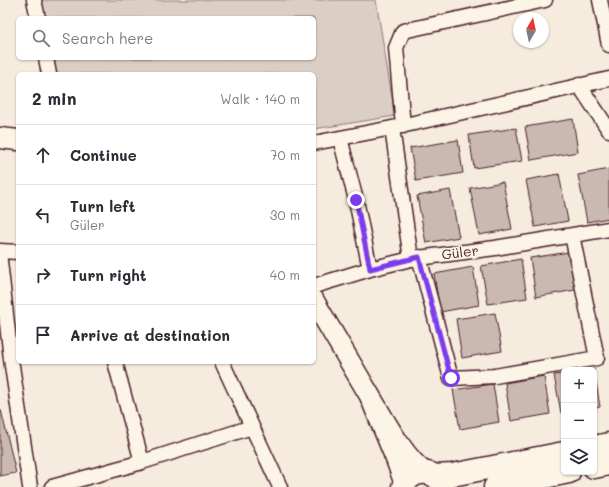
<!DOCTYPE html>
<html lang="en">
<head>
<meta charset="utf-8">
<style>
  :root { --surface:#fff; --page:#f2f2f3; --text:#2b2b33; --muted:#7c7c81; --line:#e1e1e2 }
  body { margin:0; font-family:Mali,sans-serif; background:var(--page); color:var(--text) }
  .controls { position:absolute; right:12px; bottom:12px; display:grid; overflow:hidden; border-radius:6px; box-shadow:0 1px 3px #0004 }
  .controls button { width:36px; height:36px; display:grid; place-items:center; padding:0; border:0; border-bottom:1px solid var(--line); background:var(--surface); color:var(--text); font:20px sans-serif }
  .compass { position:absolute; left:513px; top:12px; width:36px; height:36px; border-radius:50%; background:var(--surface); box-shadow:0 1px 3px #0004; rotate:9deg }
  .stop { position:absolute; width:12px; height:12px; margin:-9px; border:3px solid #7c3aed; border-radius:50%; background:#fff }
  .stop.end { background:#7c3aed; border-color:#fff; box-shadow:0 1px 4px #0008 }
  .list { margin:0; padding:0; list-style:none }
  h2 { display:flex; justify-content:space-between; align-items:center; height:52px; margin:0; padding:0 16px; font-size:17px }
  h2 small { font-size:13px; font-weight:400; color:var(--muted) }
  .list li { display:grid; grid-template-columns:26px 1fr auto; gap:12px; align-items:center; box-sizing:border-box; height:60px; padding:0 16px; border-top:1px solid var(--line) }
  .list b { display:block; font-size:15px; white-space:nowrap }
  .list p { margin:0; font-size:13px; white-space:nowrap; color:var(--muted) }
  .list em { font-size:13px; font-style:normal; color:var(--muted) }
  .icon { flex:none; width:22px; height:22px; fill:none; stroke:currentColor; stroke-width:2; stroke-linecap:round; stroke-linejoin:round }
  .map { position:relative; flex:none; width:609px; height:487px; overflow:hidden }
  .search { position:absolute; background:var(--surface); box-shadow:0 1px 3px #0004; left:16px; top:16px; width:300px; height:44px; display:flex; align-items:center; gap:10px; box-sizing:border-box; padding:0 14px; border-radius:6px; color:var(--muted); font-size:15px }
  .panel { position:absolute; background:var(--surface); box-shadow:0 1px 3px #0004; left:16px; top:72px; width:300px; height:292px; border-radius:6px }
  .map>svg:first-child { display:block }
  .green { fill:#dbcec4; stroke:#927678 }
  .building { fill:#cab9b1; stroke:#4a1f2b }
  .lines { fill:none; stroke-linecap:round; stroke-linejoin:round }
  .street-casing { stroke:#4a1f2b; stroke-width:17 }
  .secondary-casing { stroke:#4a1f2b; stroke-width:23 }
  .primary-casing { stroke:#4a1f2b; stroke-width:25 }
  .street { stroke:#fcf5e5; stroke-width:14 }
  .secondary { stroke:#fcf5e5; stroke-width:20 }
  .primary { stroke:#fcf5e5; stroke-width:22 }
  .route { stroke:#7c3aed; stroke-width:5 }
  .labels { text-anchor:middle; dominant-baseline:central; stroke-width:3; stroke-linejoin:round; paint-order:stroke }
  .street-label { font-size:14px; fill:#4a1f2b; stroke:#fcf5e5 }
</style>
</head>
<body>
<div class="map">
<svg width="609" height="487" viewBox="0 0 609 487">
  <rect width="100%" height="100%" fill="#f5ecde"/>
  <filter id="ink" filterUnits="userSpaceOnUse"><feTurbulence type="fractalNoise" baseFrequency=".025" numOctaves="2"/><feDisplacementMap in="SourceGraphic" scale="8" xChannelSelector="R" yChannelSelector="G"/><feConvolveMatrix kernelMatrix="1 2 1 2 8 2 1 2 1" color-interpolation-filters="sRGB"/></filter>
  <g filter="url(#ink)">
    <path class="green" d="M42,0H376L395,116L314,129V74H57L53,58H314V18H45Z"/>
    <path class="building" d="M573,119L578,152L531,160L525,127Z
      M516,128L522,161L474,168L469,135Z
      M458,140L463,173L416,181L410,148Z
      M609,169V218L587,222L578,175Z
      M559,174L568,221L535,227L526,180Z
      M503,182L512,229L479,235L470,188Z
      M450,190L459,237L426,243L417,196Z
      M569,252L575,290L536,297L530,258Z
      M521,259L527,298L488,304L481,266Z
      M473,267L479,305L440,312L434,274Z
      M495,313L502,351L462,358L456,319Z
      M594,369L600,407L594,408V370H586Z
      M564,374V413H561L554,375Z
      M544,376L550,414L511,421L505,383Z
      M493,384L499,422L460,429L453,390Z
      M1,410L16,473L0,476V411Z"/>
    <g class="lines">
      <g class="street-casing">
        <path id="street" d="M34,0L38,18
          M600,0L609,45
          M46,58L49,74
          M579,85L609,130
          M403,126L396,48L403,31L545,0
          M392,128L411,259
          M340,138L356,200L370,269
          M314,143L392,128L609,79
          M0,251L18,252
          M419,257L451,378L495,376L597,358L572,235
          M0,261L11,359L30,487
          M314,286L370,269L411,259L495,248L609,229
          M115,362L142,462
          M222,362L280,487
          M52,487L142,462L252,427"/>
      </g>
      <g class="secondary-casing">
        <path id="secondary" d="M0,138L18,140
          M314,301L370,396
          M405,484L396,459L370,396C383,418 405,460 426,473"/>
      </g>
      <g class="primary-casing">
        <path id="primary" d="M594,447L609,444
          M594,467L609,464
          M435,476L452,475L564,453
          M403,487C411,469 436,467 443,487
          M495,487L569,472"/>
      </g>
      <use href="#street" class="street"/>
      <use href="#secondary" class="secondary"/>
      <use href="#primary" class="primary"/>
    </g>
  </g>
  <g class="lines" filter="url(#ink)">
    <path class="route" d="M356,200L370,269L419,257L451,378"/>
  </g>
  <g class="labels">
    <g class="street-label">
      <text transform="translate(460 252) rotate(-7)">Güler</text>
    </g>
  </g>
</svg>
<div class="controls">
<button>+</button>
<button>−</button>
<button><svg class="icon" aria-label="layers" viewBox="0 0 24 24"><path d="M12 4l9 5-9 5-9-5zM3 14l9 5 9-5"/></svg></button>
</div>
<svg class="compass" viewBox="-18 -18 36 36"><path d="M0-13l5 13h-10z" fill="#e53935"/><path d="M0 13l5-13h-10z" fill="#7c7c81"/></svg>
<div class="stop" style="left:451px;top:378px"></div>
<div class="stop end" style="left:356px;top:200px"></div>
<div class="search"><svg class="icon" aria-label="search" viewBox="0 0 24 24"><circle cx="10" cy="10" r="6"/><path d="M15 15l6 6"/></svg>Search here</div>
<section class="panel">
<h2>2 min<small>Walk · 140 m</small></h2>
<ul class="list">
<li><svg class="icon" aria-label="ahead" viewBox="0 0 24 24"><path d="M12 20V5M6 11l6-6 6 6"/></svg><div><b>Continue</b></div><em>70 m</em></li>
<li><svg class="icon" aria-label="left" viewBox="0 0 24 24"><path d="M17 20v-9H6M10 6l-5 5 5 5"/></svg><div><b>Turn left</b><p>Güler</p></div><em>30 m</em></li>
<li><svg class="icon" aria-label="right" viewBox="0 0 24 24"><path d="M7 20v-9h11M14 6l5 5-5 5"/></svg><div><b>Turn right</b></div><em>40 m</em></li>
<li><svg class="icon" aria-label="arrive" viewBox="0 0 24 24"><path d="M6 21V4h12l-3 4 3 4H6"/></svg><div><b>Arrive at destination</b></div></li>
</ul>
</section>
</div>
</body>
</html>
